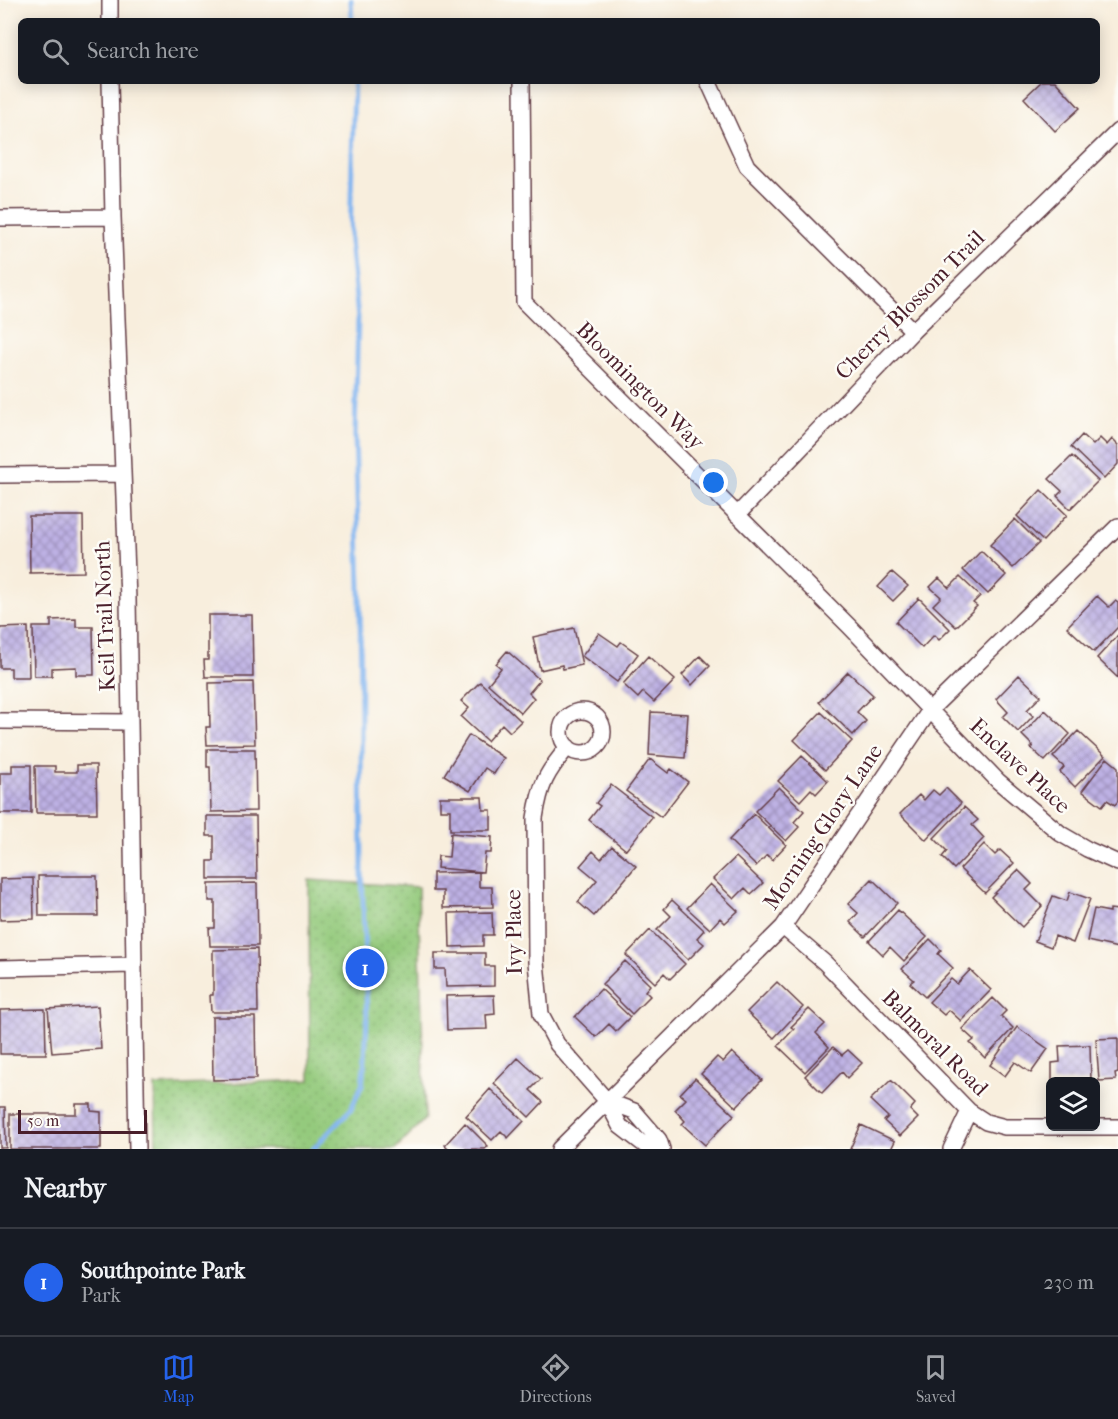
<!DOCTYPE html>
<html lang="en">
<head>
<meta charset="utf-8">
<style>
  :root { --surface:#171b24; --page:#20242c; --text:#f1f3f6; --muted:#9ea1a6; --line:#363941; --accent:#2563eb }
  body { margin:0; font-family:"IM FELL French Canon",serif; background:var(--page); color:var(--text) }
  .controls { position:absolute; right:18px; bottom:18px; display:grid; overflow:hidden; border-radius:9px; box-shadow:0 3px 15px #0003 }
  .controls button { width:54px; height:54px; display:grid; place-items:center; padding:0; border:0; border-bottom:2px solid var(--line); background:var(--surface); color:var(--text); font:30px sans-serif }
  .scale { position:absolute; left:18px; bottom:15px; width:129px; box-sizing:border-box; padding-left:6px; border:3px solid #4a1f2b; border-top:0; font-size:16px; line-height:21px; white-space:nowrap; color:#4a1f2b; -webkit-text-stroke:4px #fdfcf7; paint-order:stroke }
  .you { position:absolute; left:714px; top:483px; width:21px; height:21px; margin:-15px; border:4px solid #fff; border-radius:50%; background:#1a73e8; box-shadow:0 0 0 9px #1a73e833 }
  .badge { display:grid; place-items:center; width:39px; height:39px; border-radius:50%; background:var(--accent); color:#fff; font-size:20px; font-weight:700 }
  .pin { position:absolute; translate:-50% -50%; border:3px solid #fff; box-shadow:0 2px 6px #0006 }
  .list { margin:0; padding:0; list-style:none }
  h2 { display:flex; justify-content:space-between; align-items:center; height:78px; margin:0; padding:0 24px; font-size:26px }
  h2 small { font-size:20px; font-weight:400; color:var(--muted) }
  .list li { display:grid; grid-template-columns:39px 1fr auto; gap:18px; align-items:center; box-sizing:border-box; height:108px; padding:0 24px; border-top:2px solid var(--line) }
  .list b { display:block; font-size:22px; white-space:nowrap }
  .list p { margin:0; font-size:20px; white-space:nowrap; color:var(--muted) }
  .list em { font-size:20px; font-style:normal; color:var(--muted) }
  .icon { flex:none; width:33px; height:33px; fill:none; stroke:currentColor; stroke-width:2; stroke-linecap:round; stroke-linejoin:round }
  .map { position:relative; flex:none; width:1118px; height:1149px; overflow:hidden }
  .search { position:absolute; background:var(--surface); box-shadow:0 3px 15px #0003; left:18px; right:18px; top:18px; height:66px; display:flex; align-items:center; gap:15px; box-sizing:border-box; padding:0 21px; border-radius:9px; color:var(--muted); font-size:22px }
  .sheet { height:186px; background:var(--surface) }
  nav { display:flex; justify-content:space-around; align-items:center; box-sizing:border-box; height:84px; border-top:2px solid var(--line); background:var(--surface); font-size:16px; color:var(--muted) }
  nav a { display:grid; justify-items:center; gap:3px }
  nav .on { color:var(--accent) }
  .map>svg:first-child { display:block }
  .park { fill:url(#park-dots); stroke:#6f7454; stroke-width:1.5 }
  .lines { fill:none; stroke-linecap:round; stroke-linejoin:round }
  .stream { stroke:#83b6f0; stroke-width:5 }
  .building { fill:url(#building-cross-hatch) }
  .street-casing { stroke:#643e46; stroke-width:18 }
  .street { stroke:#fff; stroke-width:15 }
  .labels { text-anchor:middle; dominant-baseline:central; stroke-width:5; stroke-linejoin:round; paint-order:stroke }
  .street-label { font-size:22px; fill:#4a1f2b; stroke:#fdfcf7 }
</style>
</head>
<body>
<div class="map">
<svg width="1118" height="1149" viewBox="0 0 1118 1149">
  <defs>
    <pattern id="park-dots" width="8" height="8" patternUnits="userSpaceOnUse" patternTransform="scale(1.5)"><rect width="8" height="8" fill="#94ca7d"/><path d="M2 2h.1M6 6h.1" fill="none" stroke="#81ad6c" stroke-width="1.8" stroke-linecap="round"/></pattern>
    <pattern id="building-cross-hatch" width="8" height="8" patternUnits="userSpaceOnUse" patternTransform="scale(1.5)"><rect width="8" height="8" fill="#bdb1e4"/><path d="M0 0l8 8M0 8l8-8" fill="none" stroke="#9c8fb9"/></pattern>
  </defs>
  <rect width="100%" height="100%" fill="#fdfcf7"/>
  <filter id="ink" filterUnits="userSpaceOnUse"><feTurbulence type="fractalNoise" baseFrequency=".0167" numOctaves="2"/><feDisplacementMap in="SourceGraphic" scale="12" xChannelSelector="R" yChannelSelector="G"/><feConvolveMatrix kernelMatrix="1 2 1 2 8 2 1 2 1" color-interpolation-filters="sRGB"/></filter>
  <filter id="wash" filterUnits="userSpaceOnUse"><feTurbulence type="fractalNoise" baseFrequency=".008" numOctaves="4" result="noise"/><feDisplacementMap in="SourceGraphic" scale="24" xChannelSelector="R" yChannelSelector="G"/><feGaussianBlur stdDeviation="1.35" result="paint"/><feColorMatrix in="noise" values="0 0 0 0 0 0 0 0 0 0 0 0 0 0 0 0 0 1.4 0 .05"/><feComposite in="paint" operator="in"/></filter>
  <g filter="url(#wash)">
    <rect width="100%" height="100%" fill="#f8eedd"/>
    <path class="park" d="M309,880L418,887L425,1119L395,1149H156L155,1086L310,1080Z"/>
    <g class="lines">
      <path class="stream" d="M351,0L352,21
        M313,1149L351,1109L362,1085L365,1058L367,1019L362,872L360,586L355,436L358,318L350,241L354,81"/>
    </g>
    <g id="blocks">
      <path class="building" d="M1042,81H1055L1080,108L1055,131L1024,98Z
        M1082,435L1093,445L1100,438L1107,445L1112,439L1118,445V464L1104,479L1071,447Z
        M1072,456L1098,481L1070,509L1057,496L1062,491L1049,479Z
        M1041,490L1067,515L1043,541L1017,516Z
        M29,516H83L84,572L30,573Z
        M1015,519L1039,543L1013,568L990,545Z
        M981,551L1006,575L988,594L963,570Z
        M892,572L908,586L893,601L878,587Z
        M960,577L980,596L973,603L977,606L956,627L933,605L941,597L930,587L939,578L949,588Z
        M1097,596L1109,607L1115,601L1118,603V627L1094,652L1067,627Z
        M919,598L950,629L939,640L934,635L922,648L896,622Z
        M208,615H252L253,677H205L204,660H208Z
        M76,619V627H93L94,675H76V667L52,668V676H34L33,627H51V620Z
        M28,627L29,677H11V668H0V628Z
        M574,628L582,665L563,669L562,665L540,670L533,637Z
        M599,633L618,646L621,642L638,654L617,682L582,656Z
        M1118,635V678L1097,658Z
        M507,651L540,680L529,693L534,698L521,713L488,684L501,668L496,664Z
        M648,656L675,680L654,702L643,692L638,698L623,684Z
        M700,656L710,666L692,685L682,675Z
        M848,672L873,695L857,712L866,721L853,735L819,702Z
        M1019,675L1041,696L1027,710L1033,716L1018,732L1003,717L1008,712L996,699Z
        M253,682L255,744L207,745L206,727H210L209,683Z
        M480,682L521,721L510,732L502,724L487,741L461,717L469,708L461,701Z
        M1045,710L1070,734L1045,761L1031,748L1033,746L1022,735Z
        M651,712L688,714L685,758L649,755Z
        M821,712L852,741L825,770L794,740Z
        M1078,731L1105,756L1075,787L1060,772L1064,767L1053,757Z
        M469,735L504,758L494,774L485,768L470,791L444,775Z
        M207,749H255L256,811L211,812L210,767H207Z
        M802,756L828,781L816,794L811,789L800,801L778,781Z
        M1107,758L1118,767V801L1115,805L1107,800L1102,806L1082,791Z
        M650,759L668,773L671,769L688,782L661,817L626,791Z
        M12,765H31V813H0V773H12Z
        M77,765H96L97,813H36L35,766H55V772H77Z
        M611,785L652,817L626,850L589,820L600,806L596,803Z
        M779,787L804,811L794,822L799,827L786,841L755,811Z
        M946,788L961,803L926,840L900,814L919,795L924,800L933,790L939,795Z
        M440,797H482L483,810H491V830H450V810H440Z
        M964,807L978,820L972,825L984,838L954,869L942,857L947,851L934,838Z
        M754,814L786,845L772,860L767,855L756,866L729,840Z
        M207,816H256L257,879H208V861H214V836H207Z
        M451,833L492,837L491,853H485L483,872L437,868L438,856L449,857Z
        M984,844L995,855L1000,850L1014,863L985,893L960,869Z
        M612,846L636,866L594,916L578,902L597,880L580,866L593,851L601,859Z
        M736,857L763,883L751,894L745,888L734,899L713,879Z
        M1018,870L1032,884L1026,890L1042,906L1022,927L991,897Z
        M479,872V887H492L493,907L443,908V891H433V873Z
        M38,876H97L98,916H39Z
        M33,878L34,919L0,920V879Z
        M872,879L897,903L865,937L850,922L858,913L848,904Z
        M257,883L258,946H210L209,928H215V901H209V884Z
        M710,884L738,911L725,923L720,918L710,929L687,908Z
        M1070,892L1090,899L1073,943L1055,936L1051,947L1035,941L1053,896L1067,901Z
        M672,900L704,930L697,938L704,944L688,960L657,930L671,916L664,909Z
        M1094,909L1110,912V909L1118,910V948L1087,941Z
        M898,910L927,937L904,961L890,947L883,955L869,941Z
        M492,912L493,935H483V946L450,947L449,913Z
        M650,930L685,964L670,979L664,973L655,983L626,955Z
        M930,939L941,950L938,954L953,968L925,997L910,983L914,980L902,969Z
        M257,949L258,1012H211L210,995H213V950Z
        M435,953H485V966H494V986L446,987L445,969H435Z
        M625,961L650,985L645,991L650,996L632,1014L602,984Z
        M970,970L991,990L961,1021L949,1010L944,1015L929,1002L951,979L957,984Z
        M777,982L803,1007L774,1038L747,1012Z
        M601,989L630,1017L616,1031L609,1024L596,1037L575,1017Z
        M494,995L495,1014L486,1015L487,1029L447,1030L446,996Z
        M993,998L1006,1011L1001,1016L1013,1028L985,1058L970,1043L974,1040L962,1029Z
        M98,1006L101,1049L52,1053L48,1009Z
        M45,1009L46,1054H0V1010Z
        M809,1009L825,1024L816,1033L829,1047L805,1072L778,1046L794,1029L791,1027Z
        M212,1017H255L256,1079L213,1080Z
        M1017,1027L1048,1049L1031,1073L1015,1062L1005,1076L990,1065Z
        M1118,1038V1073L1115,1074L1116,1080L1099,1081L1096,1039Z
        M1090,1045L1091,1081L1052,1082V1063L1060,1062L1059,1046Z
        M833,1047L842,1055L848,1050L862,1063L847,1078L842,1072L822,1093L805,1076Z
        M732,1052L762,1080L736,1107L701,1074L717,1057L723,1062Z
        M518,1058L541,1079L530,1090L543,1102L529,1117L494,1083Z
        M695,1078L734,1115L705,1145L682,1124L685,1121L675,1110L686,1099L680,1094Z
        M891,1080L915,1104L910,1110L918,1118L900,1136L884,1121L888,1117L870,1100Z
        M490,1089L524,1121L508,1138L501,1131L492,1140L466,1116Z
        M76,1104H91V1111L101,1112V1149H10V1114H76Z
        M0,1107H5L6,1148H0Z
        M465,1123L488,1146L485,1149H449L445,1145Z
        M861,1125L895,1141L891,1149H850Z"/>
    </g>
  </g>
  <g filter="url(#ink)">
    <use href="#blocks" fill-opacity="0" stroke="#643e46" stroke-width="1.5"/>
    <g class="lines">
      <g class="street-casing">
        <path id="street" d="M110,21V0
          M110,81L113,217L128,599L137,1149
          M522,81L524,302L850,627L998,781L1061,834L1087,849L1118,863
          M708,81L747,166L913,331
          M0,218L113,217
          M0,475L122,474
          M737,515L913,331L1118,131
          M561 732a21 21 0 1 1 42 0a21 21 0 1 1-42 0Z
          M0,721L130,722
          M568,747C546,773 540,785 535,818L536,962L541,1014L557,1044L607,1101L620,1126L650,1149
          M783,927L825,963L969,1111L986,1122L1005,1127H1118
          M0,968L133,965
          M607,1101L634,1111L659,1140L662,1149
          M559,1149L783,927L930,710L1118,526
          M951,1149L969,1111"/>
      </g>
      <use href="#street" class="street"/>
    </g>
  </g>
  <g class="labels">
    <g class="street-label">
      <text transform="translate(910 305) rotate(-45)">Cherry Blossom Trail</text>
      <text transform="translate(640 386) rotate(45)">Bloomington Way</text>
      <text transform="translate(105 616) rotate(-92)">Keil Trail North</text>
      <text transform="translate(1020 766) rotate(43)">Enclave Place</text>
      <text transform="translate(823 827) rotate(-56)">Morning Glory Lane</text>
      <text transform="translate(514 932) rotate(-91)">Ivy Place</text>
      <text transform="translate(935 1043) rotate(45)">Balmoral Road</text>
    </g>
  </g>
</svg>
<div class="controls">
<button><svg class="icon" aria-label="layers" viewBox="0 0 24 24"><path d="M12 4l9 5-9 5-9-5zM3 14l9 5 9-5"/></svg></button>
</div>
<div class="scale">50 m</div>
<div class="you"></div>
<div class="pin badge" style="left:365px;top:968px">1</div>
<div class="search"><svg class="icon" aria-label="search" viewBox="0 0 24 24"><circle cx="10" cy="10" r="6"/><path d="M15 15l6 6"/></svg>Search here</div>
</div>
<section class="sheet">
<h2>Nearby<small></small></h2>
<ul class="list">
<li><span class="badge">1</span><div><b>Southpointe Park</b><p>Park</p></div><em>230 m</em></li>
</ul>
</section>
<nav>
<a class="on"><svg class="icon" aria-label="map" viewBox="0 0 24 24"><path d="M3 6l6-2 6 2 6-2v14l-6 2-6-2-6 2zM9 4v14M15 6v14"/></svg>Map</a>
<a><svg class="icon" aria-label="directions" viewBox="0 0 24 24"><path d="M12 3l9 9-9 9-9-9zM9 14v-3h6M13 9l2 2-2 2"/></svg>Directions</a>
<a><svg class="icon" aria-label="saved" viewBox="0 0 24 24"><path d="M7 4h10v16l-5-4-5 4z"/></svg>Saved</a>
</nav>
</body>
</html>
